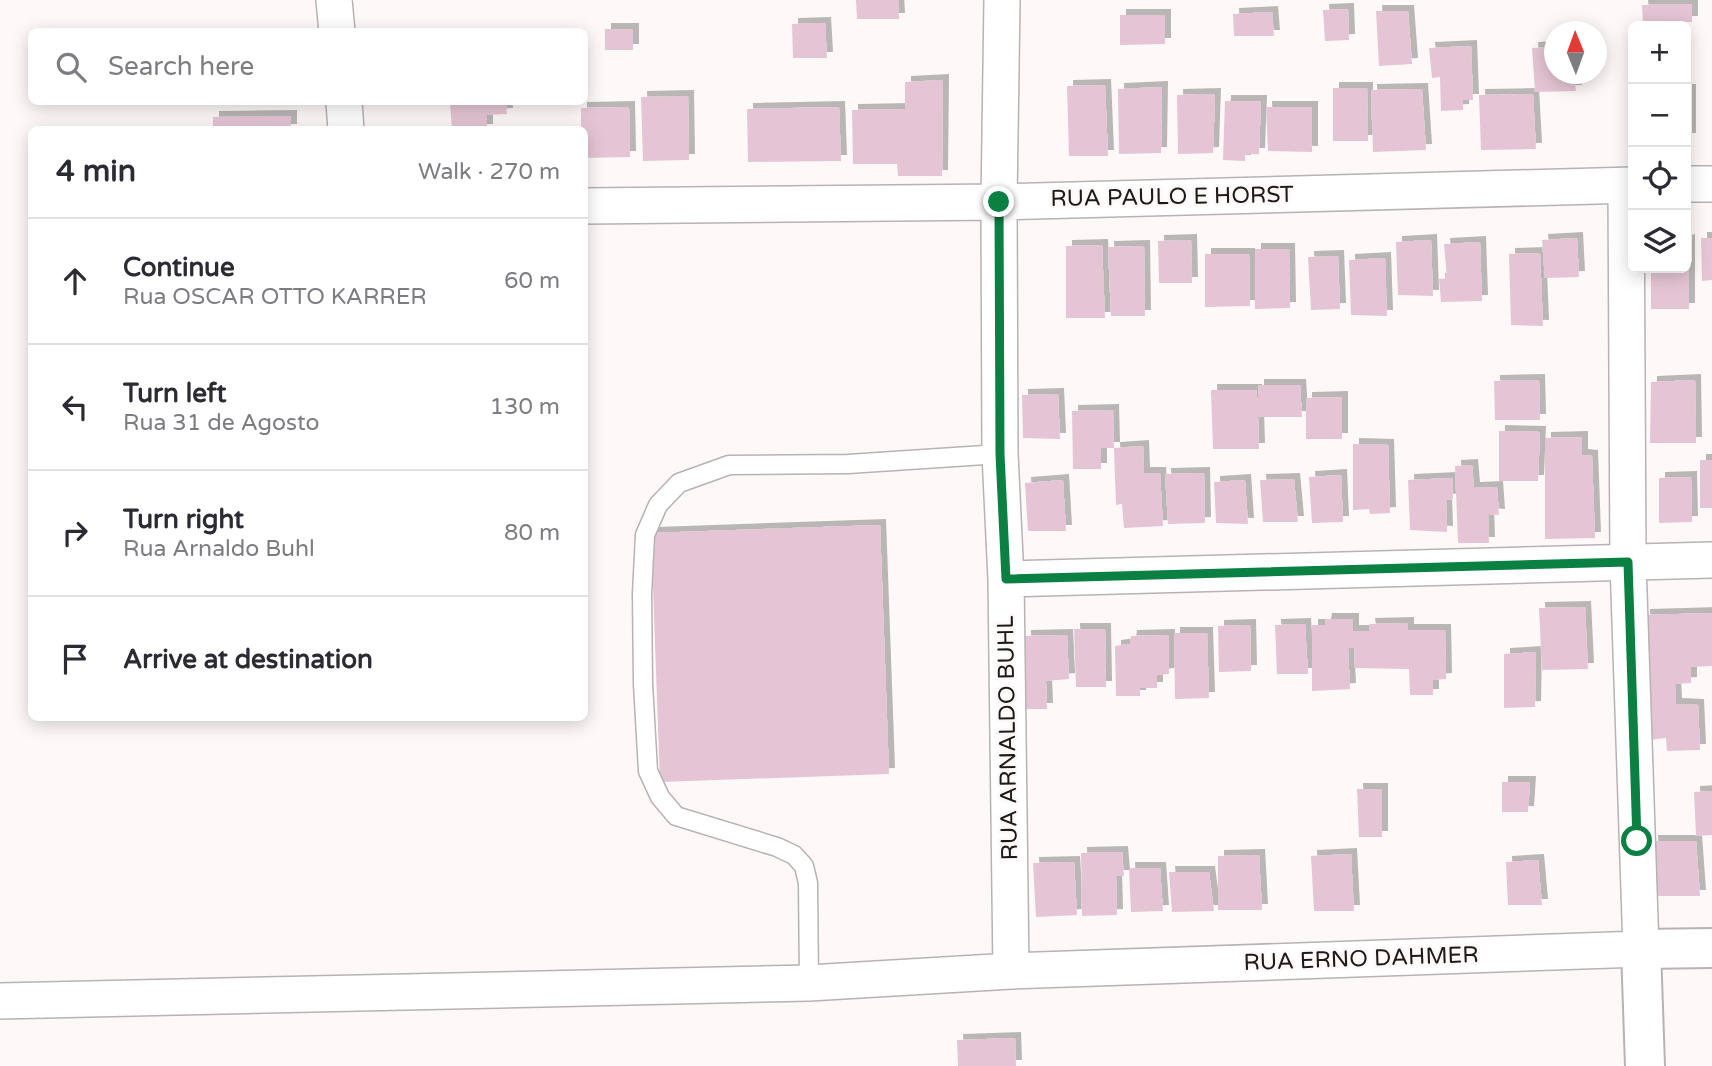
<!DOCTYPE html>
<html lang="en">
<head>
<meta charset="utf-8">
<style>
  :root { --surface:#fff; --page:#f7f7f7; --text:#2b2b33; --muted:#7c7c81; --line:#e1e1e2 }
  body { margin:0; font-family:"Varela Round",sans-serif; background:var(--page); color:var(--text) }
  .controls { position:absolute; right:21px; top:21px; display:grid; overflow:hidden; border-radius:10px; box-shadow:0 4px 18px #0003 }
  .controls button { width:63px; height:63px; display:grid; place-items:center; padding:0; border:0; border-bottom:2px solid var(--line); background:var(--surface); color:var(--text); font:35px sans-serif }
  .compass { position:absolute; left:1544px; top:21px; width:63px; height:63px; border-radius:50%; background:var(--surface); box-shadow:0 4px 18px #0003; rotate:359deg }
  .stop { position:absolute; width:21px; height:21px; margin:-16px; border:5px solid #0b8043; border-radius:50%; background:#fff }
  .stop.end { background:#0b8043; border-color:#fff; box-shadow:0 2px 7px #0008 }
  .list { margin:0; padding:0; list-style:none }
  h2 { display:flex; justify-content:space-between; align-items:center; height:91px; margin:0; padding:0 28px; font-size:30px }
  h2 small { font-size:23px; font-weight:400; color:var(--muted) }
  .list li { display:grid; grid-template-columns:46px 1fr auto; gap:21px; align-items:center; box-sizing:border-box; height:126px; padding:0 28px; border-top:2px solid var(--line) }
  .list b { display:block; font-size:26px; white-space:nowrap }
  .list p { margin:0; font-size:23px; white-space:nowrap; color:var(--muted) }
  .list em { font-size:23px; font-style:normal; color:var(--muted) }
  .icon { flex:none; width:38px; height:38px; fill:none; stroke:currentColor; stroke-width:2; stroke-linecap:round; stroke-linejoin:round }
  .map { position:relative; flex:none; width:1712px; height:1066px; overflow:hidden }
  .search { position:absolute; background:var(--surface); box-shadow:0 4px 18px #0003; left:28px; top:28px; width:560px; height:77px; display:flex; align-items:center; gap:18px; box-sizing:border-box; padding:0 24px; border-radius:10px; color:var(--muted); font-size:26px }
  .panel { position:absolute; background:var(--surface); box-shadow:0 4px 18px #0003; left:28px; top:126px; width:560px; height:595px; border-radius:10px }
  .map>svg:first-child { display:block }
  .building { fill:#e5c5d5; filter:url(#shadow) }
  .lines { fill:none; stroke-linecap:round; stroke-linejoin:round }
  .lane-casing { stroke:#b8b2b2; stroke-width:21 }
  .street-casing { stroke:#b8b2b2; stroke-width:38 }
  .secondary-casing { stroke:#b8b2b2; stroke-width:42 }
  .lane { stroke:#fff; stroke-width:18 }
  .street { stroke:#fff; stroke-width:35 }
  .secondary { stroke:#fff; stroke-width:38 }
  .route { stroke:#0b8043; stroke-width:9 }
  .labels { text-anchor:middle; dominant-baseline:central; stroke-width:6; stroke-linejoin:round; paint-order:stroke }
  .street-label { font-size:23px; fill:#1b1919; stroke:#fef8f8 }
</style>
</head>
<body>
<div class="map">
<svg width="1712" height="1066" viewBox="0 0 1712 1066">
  <defs>
    <filter id="shadow"><feDropShadow dx="6" dy="-6" stdDeviation="0" flood-color="#0004"/></filter>
  </defs>
  <rect width="100%" height="100%" fill="#fef8f8"/>
  <path class="building" d="M856,0H898L899,19H857Z
    M1692,4V22L1643,23L1642,5Z
    M1348,9L1349,40L1325,41L1323,10Z
    M1376,11H1408L1412,64L1379,66Z
    M1272,12L1274,36H1234L1233,14Z
    M1120,15H1165V44L1120,45Z
    M825,23L827,58H793L792,24Z
    M605,29H633V50H605Z
    M1471,46L1473,100H1463V110L1441,111L1440,77L1432,78L1429,48Z
    M1554,47V74H1574L1576,91L1535,92L1532,48Z
    M943,80L942,176H898L897,164H853L852,110L905,109V82Z
    M1105,85L1108,156H1069L1067,86Z
    M1162,87L1161,153L1119,154L1118,89Z
    M1333,88H1367L1368,141H1333Z
    M1422,89L1426,150L1373,152L1371,90Z
    M1686,90H1690V139H1686Z
    M1215,94L1213,153L1178,154L1177,95Z
    M1533,94L1536,149L1481,150L1479,95Z
    M688,96L689,160L643,161L641,97Z
    M1225,101H1261L1259,154H1245V161L1223,160Z
    M450,102H506L507,114L487,115V130H452Z
    M629,107L630,157L584,158V130H581V108Z
    M839,107L841,161L748,162L747,109Z
    M1266,107H1312V152L1268,151Z
    M291,116V130H213V117Z
    M1577,238L1579,277L1545,278L1542,240Z
    M1701,238H1712V280L1702,281Z
    M1191,240L1192,283H1159L1158,241Z
    M1431,240L1433,296L1398,295L1396,242Z
    M1689,240V309H1651V268H1686V241Z
    M1480,242L1482,301L1441,302L1439,279L1447,278L1444,244Z
    M1102,245L1105,318H1066V246Z
    M1144,246L1145,316H1111L1108,247Z
    M1255,249H1289L1290,308L1255,309Z
    M1540,253L1543,326L1511,325L1509,254Z
    M1205,254H1249L1250,306L1205,307Z
    M1338,256L1340,309L1311,310L1308,257Z
    M1385,258L1387,316L1351,315L1349,260Z
    M1539,380L1540,420H1495L1494,381Z
    M1695,380L1696,443H1650L1651,382Z
    M1258,385H1300L1302,417H1258L1259,449H1213L1211,390H1256L1258,403Z
    M1058,394L1060,439L1023,438L1022,395Z
    M1342,397V439H1306V398Z
    M1113,410L1114,448H1101V469H1073L1072,411Z
    M1499,431L1540,432L1538,481H1499Z
    M1582,437V455L1592,456L1595,538L1545,539V438Z
    M1353,444L1388,445L1390,513L1370,514L1369,509L1353,510Z
    M1143,446L1144,473H1160L1163,526L1124,528L1122,504L1116,505L1114,448Z
    M1700,460H1712V508H1700Z
    M1472,465L1474,488L1497,487L1499,515L1488,514L1489,543H1458L1455,466Z
    M1204,473L1205,523L1168,524L1165,474Z
    M1341,475L1343,522L1312,523L1309,477Z
    M1691,477L1692,522L1659,523V478Z
    M1452,478L1453,499L1446,500L1447,532L1410,530L1408,480Z
    M1294,479L1298,522H1263L1260,480Z
    M1063,480L1066,531H1028L1025,483Z
    M1245,480L1248,524L1216,523L1214,482Z
    M880,525L889,774L660,782L651,533Z
    M1585,607L1588,669L1542,670L1539,608Z
    M1712,613V666L1691,667V683L1675,684L1676,704L1698,705L1700,750L1667,751L1666,738L1649,740L1644,615Z
    M1326,619H1353V631H1370L1369,624L1408,623V630H1445L1446,679L1433,680V695H1410L1409,669L1355,668L1354,648H1348L1350,689L1312,691V625H1325Z
    M1305,624L1308,674H1277L1275,625Z
    M1250,625L1251,671L1219,672L1218,626Z
    M1074,629H1105L1106,687H1076Z
    M1174,633H1207L1209,698L1175,699Z
    M1067,635L1069,679L1046,681L1047,709H1026L1025,636Z
    M1169,635V674L1157,675V688H1140V696H1116L1115,646L1130,644L1131,636Z
    M1536,652L1535,707L1504,708V654Z
    M1502,782H1530L1528,812H1502Z
    M1357,789H1382V837H1359Z
    M1712,791V835L1696,836L1694,792Z
    M1652,841H1696L1700,896H1654Z
    M1122,852L1124,876H1116L1117,915L1082,916L1081,853Z
    M1351,854L1354,911H1314L1311,856Z
    M1259,855L1262,910H1218V856Z
    M1538,860L1542,905H1508L1506,862Z
    M1074,862L1077,915L1036,917L1033,863Z
    M1129,868H1160L1163,911L1131,912Z
    M1169,872H1209L1214,911L1172,912Z
    M1015,1038L1016,1066H958L957,1040Z"/>
  <g class="lines">
    <g class="lane-casing">
      <path id="lane" d="M809,983L808,883L804,866L794,855L777,847L676,816L660,797L648,771L643,684L642,594L645,535L658,505L679,483L729,465L848,464L1000,454"/>
    </g>
    <g class="street-casing">
      <path id="street" d="M334,0L337,32
        M1002,0L999,202L1000,454L1006,579L1011,971
        M344,102L346,130
        M1686,184H1712
        M584,206L999,202L1633,185
        M1006,579L1712,560
        M0,1001L809,983L1011,971L1641,949L1628,562L1626,186"/>
    </g>
    <g class="secondary-casing">
      <path id="secondary" d="M1645,1066L1641,949L1712,948"/>
    </g>
    <use href="#lane" class="lane"/>
    <use href="#street" class="street"/>
    <use href="#secondary" class="secondary"/>
  </g>
  <g class="lines">
    <path class="route" d="M999,202L1000,454L1006,579L1628,562L1637,841"/>
  </g>
  <g class="labels">
    <g class="street-label">
      <text transform="translate(1172 197) rotate(-1)">RUA PAULO E HORST</text>
      <text transform="translate(1008 738) rotate(-91)">RUA ARNALDO BUHL</text>
      <text transform="translate(1361 959) rotate(-2)">RUA ERNO DAHMER</text>
    </g>
  </g>
</svg>
<div class="controls">
<button>+</button>
<button>−</button>
<button><svg class="icon" aria-label="locate" viewBox="0 0 24 24"><circle cx="12" cy="12" r="6"/><path d="M12 2v4M12 18v4M2 12h4M18 12h4"/></svg></button>
<button><svg class="icon" aria-label="layers" viewBox="0 0 24 24"><path d="M12 4l9 5-9 5-9-5zM3 14l9 5 9-5"/></svg></button>
</div>
<svg class="compass" viewBox="-18 -18 36 36"><path d="M0-13l5 13h-10z" fill="#e53935"/><path d="M0 13l5-13h-10z" fill="#7c7c81"/></svg>
<div class="stop" style="left:1637px;top:841px"></div>
<div class="stop end" style="left:999px;top:202px"></div>
<div class="search"><svg class="icon" aria-label="search" viewBox="0 0 24 24"><circle cx="10" cy="10" r="6"/><path d="M15 15l6 6"/></svg>Search here</div>
<section class="panel">
<h2>4 min<small>Walk · 270 m</small></h2>
<ul class="list">
<li><svg class="icon" aria-label="ahead" viewBox="0 0 24 24"><path d="M12 20V5M6 11l6-6 6 6"/></svg><div><b>Continue</b><p>Rua OSCAR OTTO KARRER</p></div><em>60 m</em></li>
<li><svg class="icon" aria-label="left" viewBox="0 0 24 24"><path d="M17 20v-9H6M10 6l-5 5 5 5"/></svg><div><b>Turn left</b><p>Rua 31 de Agosto</p></div><em>130 m</em></li>
<li><svg class="icon" aria-label="right" viewBox="0 0 24 24"><path d="M7 20v-9h11M14 6l5 5-5 5"/></svg><div><b>Turn right</b><p>Rua Arnaldo Buhl</p></div><em>80 m</em></li>
<li><svg class="icon" aria-label="arrive" viewBox="0 0 24 24"><path d="M6 21V4h12l-3 4 3 4H6"/></svg><div><b>Arrive at destination</b></div></li>
</ul>
</section>
</div>
</body>
</html>
